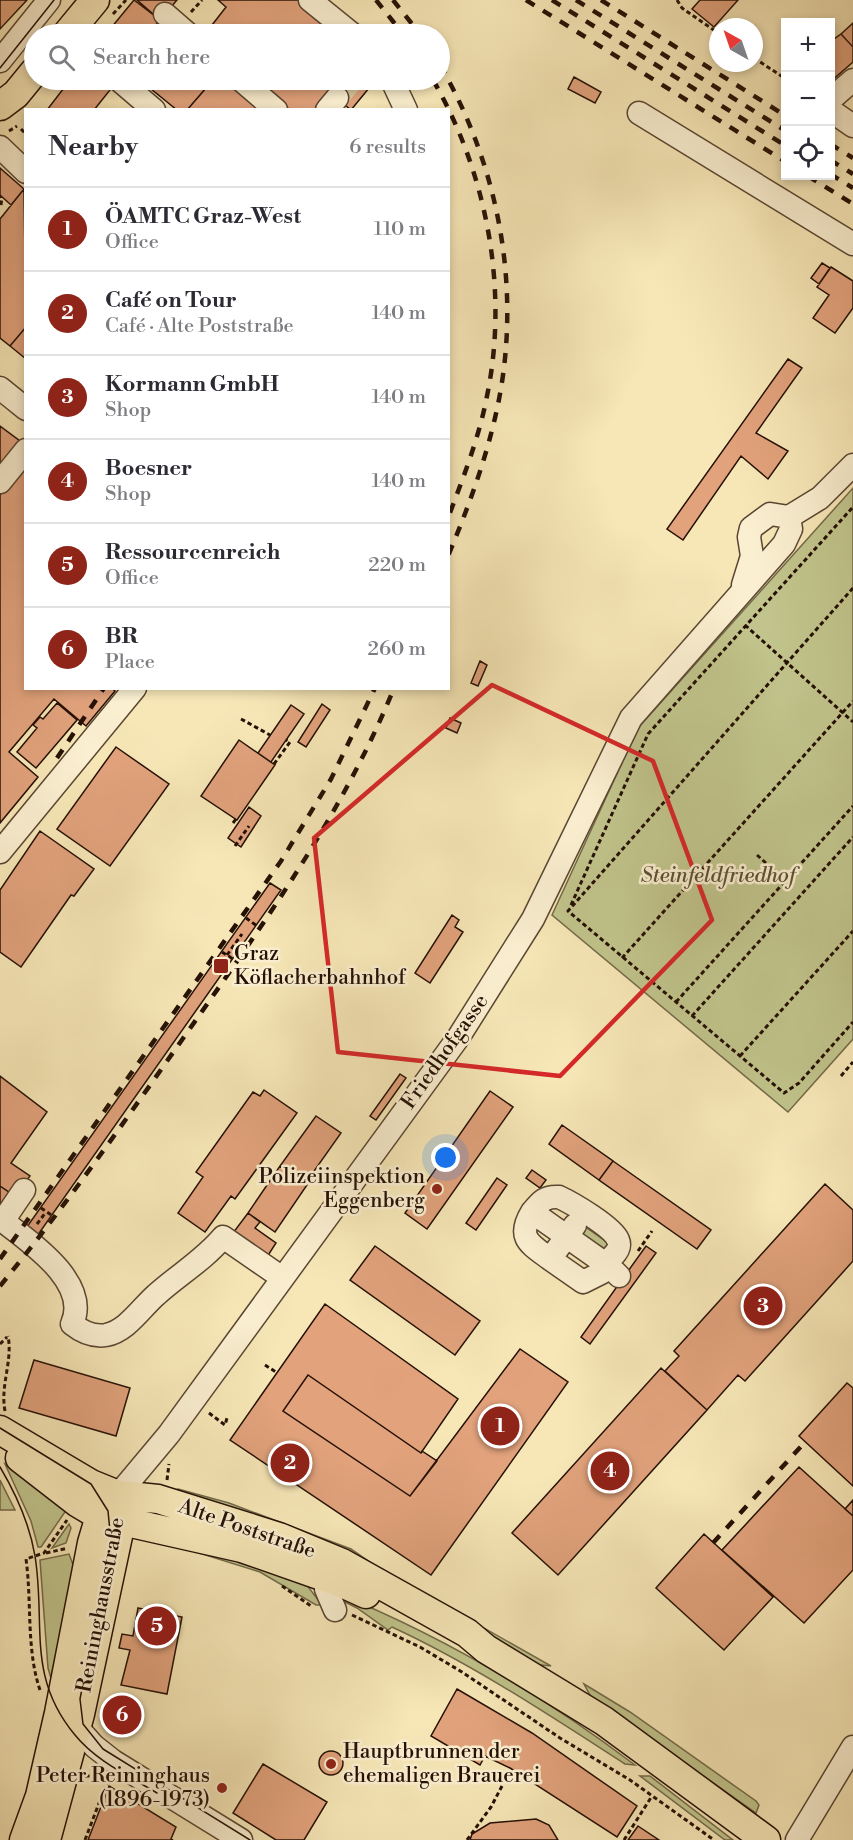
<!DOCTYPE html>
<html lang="en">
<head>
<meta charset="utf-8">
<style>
  :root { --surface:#fff; --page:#f2f2f3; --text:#2b2b33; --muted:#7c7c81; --line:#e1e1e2; --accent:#8f2418 }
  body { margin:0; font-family:"Libre Bodoni",serif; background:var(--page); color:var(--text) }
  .controls { position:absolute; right:18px; top:18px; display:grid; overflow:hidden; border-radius:0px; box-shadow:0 3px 9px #0003 }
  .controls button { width:54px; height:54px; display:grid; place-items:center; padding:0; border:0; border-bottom:2px solid var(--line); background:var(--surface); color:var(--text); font:30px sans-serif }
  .compass { position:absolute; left:709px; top:18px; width:54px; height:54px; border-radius:50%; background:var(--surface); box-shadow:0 3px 9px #0003; rotate:320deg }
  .you { position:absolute; left:446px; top:1158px; width:21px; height:21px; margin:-15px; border:4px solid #fff; border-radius:50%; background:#1a73e8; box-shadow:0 0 0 9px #1a73e833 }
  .badge { display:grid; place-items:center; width:39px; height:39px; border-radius:50%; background:var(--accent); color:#fff; font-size:20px; font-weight:700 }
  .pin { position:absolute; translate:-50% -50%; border:3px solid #fff; box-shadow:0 2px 6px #0006 }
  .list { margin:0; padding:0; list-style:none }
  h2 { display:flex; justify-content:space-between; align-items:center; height:78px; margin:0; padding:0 24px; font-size:26px }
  h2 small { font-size:20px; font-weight:400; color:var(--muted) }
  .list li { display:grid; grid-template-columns:39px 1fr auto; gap:18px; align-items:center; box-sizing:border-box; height:84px; padding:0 24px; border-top:2px solid var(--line) }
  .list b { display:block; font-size:22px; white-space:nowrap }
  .list p { margin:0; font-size:20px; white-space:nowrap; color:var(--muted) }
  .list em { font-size:20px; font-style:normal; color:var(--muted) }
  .icon { flex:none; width:33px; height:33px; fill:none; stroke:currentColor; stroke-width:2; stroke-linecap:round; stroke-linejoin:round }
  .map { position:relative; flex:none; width:853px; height:1840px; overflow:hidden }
  .search { position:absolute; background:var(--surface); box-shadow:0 3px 9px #0003; left:24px; top:24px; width:426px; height:66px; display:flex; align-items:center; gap:15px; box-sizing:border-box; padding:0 21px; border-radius:33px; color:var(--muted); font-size:22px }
  .panel { position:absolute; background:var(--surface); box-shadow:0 3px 9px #0003; left:24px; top:108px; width:426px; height:582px; border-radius:0px }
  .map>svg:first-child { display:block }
  .green { fill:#c1c48c; stroke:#736a48; stroke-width:1.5 }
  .building { fill:#e1a27c; stroke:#251005; stroke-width:1.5 }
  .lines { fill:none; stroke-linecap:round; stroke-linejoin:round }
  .minor-tunnel { stroke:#d8c79c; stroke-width:22; stroke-dasharray:22 11; stroke-linecap:butt }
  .minor-casing { stroke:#5a4632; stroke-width:25 }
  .major-casing { stroke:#251005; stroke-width:31 }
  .path { stroke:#251005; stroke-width:3; stroke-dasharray:4.5 3; stroke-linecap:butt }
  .minor { stroke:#faefd0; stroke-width:22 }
  .major { stroke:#f7e7b7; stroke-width:28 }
  .tram { stroke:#251005; stroke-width:1.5 }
  .rail { stroke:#251005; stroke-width:4.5; stroke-dasharray:10 10; stroke-linecap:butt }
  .marked { fill:none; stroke:#d62828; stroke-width:4.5; stroke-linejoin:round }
  .poi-dot { fill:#8f2418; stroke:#faefd0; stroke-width:2 }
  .labels { text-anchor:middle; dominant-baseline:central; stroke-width:5; stroke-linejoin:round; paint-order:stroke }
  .park-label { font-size:21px; font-style:italic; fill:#5c4f34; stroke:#faefd0 }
  .poi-label { font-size:21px; fill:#251005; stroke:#faefd0; text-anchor:start }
  .street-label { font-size:21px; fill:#251005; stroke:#faefd0 }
</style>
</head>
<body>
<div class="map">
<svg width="853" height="1840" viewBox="0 0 853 1840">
  <rect width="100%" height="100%" fill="#f7e7b7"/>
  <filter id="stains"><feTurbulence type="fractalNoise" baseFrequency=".00333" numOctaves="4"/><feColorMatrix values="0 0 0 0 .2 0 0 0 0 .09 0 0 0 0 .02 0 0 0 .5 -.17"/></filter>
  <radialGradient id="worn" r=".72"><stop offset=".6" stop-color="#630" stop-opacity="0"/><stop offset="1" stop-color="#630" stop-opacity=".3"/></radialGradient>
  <path class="green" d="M853,488V1039L788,1112L552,915L638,728Z
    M581,1224L611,1245L612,1247L599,1251L602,1247L574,1233Z
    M5,1464L67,1509L41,1547H38L31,1521Z
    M0,1480L15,1510H0Z
    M178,1489L229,1503L351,1549L380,1569L551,1666L531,1664L173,1491Z
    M69,1524L71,1528L66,1543L52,1548Z
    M180,1547L216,1549L306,1584L322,1605H316L260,1572Z
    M69,1554L75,1570L51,1678L48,1668L40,1560Z
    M334,1592C440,1635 544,1696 635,1765L625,1764C549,1715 474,1665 392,1627L388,1630L357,1608L345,1602H336Z
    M584,1684L630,1712L756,1801L759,1805L756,1813L591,1697Z
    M640,1776H650L733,1840H725Z"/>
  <path class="building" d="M0,0H27L0,29Z
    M134,0L160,20L148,34H106Z
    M137,0H177L160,20Z
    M218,0H301L336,34H205L226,7Z
    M700,0H738L714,27L692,9Z
    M853,23V47L841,34Z
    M841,34L853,47V62L830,82V42Z
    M574,77L601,92L595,103L568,89Z
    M70,80H97L110,90L94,110H47Z
    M97,80H119L110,90Z
    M140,80H196L206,88L187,110H177Z
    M213,80H229L265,110H187Z
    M254,80H370L374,82L351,110L333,95L321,110H290Z
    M0,168L24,189L11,205L1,196L0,198Z
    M24,189L26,327L10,346L0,338V219Z
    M822,263L830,268L819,284L811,278Z
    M831,267L853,281V308L835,333L813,318L829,295L817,287Z
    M26,327V359L10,346Z
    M788,359L802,368L756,433L788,451L768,479L741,456L683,540L667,529Z
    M0,426L20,441L0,466Z
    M26,463V688H112L115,691L86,726L54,699L9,752L38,777L0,823V495Z
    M480,661L487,665L478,686L471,683Z
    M57,703L77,720L36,768L17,752L37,728L33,725L40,717L43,719Z
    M322,704L330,710L306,747L298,742Z
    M291,705L304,714L271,762L258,753Z
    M450,718L461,723L457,733L446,728Z
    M239,740L275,765L237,820L201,796Z
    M116,747L169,784L110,866L57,829Z
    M249,807L261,816L241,847L228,838Z
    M40,831L94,869L74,896L71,895L21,967L0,952V890Z
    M270,883L281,890L35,1239L24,1231Z
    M452,915L459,920L455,927L463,932L430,983L415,973Z
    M400,1074L406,1078L376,1120L370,1116Z
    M0,1076L47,1112L11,1163L30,1176L15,1196L0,1186Z
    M264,1090L297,1113L235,1199L231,1196L205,1232L178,1213L203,1177L196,1172L253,1092L260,1096Z
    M490,1091L513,1107L427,1229L405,1213Z
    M316,1116L341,1133L305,1184L280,1166Z
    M562,1125L613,1161L599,1180L549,1144Z
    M613,1161L711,1230L697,1249L599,1180Z
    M280,1166L307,1185L275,1232L248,1213Z
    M532,1170L546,1180L540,1188L526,1178Z
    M497,1178L507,1185L476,1230L466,1223Z
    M825,1184L853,1210V1261L745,1381L738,1375L707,1410L665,1371L679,1356L674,1351Z
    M0,1186L15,1196L0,1218Z
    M248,1213L260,1222L255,1228L276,1243L267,1257L233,1233Z
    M375,1246L480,1321L455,1355L350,1280Z
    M646,1246L656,1253L590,1344L581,1337Z
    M325,1304L458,1399L421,1453L308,1375L283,1411L410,1496L520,1349L568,1382L431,1575L230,1440Z
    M34,1360L130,1388L116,1436L19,1408Z
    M661,1368L707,1410L558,1575L512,1533Z
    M308,1375L421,1453L422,1451L437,1461L410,1496L283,1411Z
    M847,1383L853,1388V1486L799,1436Z
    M799,1467L853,1516V1570L804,1623L722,1550Z
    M853,1500V1516L845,1509Z
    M704,1534L773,1597L724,1650L656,1588Z
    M138,1608L182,1617L167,1694L121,1685L130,1650L119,1648L122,1634L133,1636Z
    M457,1689L532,1733L637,1806L617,1837L510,1768L485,1756L480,1765L431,1736Z
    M319 1763a12 12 0 1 1 24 0a12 12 0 1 1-24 0Z
    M263,1764L327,1802L304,1840H276L233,1813Z
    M109,1786L176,1827L171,1839L173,1840H88Z
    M536,1819L549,1825L558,1840H470L472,1834L490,1823Z
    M638,1826L659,1840H628Z"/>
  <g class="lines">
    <path class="minor-tunnel" d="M337,98L353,80"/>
    <g class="minor-casing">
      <path id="minor" d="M310,0L352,34
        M165,14L188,34
        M0,61L49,0
        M119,80L154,110
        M241,80L276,110
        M392,80L406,110
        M830,100L853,80
        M327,110L337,98
        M830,110L853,126
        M639,113L853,244
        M0,147L26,172
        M0,388L26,409
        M0,482L26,450
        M789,517L820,498L853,465
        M743,585L752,556L749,537L751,528L770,514L789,517
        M0,852L135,688
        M24,1190L3,1221C30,1242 91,1283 72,1324C82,1332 93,1337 106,1335C127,1331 141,1308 156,1295C178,1275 204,1260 223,1237L281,1277
        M532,1212C516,1238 530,1244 550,1259
        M575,1225L550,1259L583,1282L601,1273
        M600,1260L532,1212C541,1201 545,1196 559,1197C572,1203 613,1227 618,1240C621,1247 617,1252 612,1257
        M615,1272L619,1276
        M118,1495L169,1434L458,1038L533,919L631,718L784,544L791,529L789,517
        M326,1579V1589L335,1610
        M77,1727L94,1746L113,1761L241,1840
        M797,1840L853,1747"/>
    </g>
    <g class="major-casing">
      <path id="major" d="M67,34L95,0
        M0,106L16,94L34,72
        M0,1430L91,1484L118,1495L158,1499L279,1537L342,1563L467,1633L486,1649L604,1721L766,1840
        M20,1458L78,1503L100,1516L242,1548L342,1583L366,1594
        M24,1840L40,1796L59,1713L92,1543L100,1516L109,1502
        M46,1840L80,1714L121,1522L119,1503"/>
    </g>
    <path class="path" d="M677,0L682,8L718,33
      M191,12L202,0
      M113,14L126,0
      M754,58L786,79
      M21,129L26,134
      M9,131L17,126
      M1,205L2,197
      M853,588L568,911L784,1093L799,1083L853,1022
      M745,625L853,722
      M241,719L270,735
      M274,764L290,742L286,740
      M233,823L236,819
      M235,846L249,826
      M757,855L786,881
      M571,905L648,734L853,507
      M246,918L257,926
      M222,952L233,959
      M227,955L242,934
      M622,958L853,701
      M676,1002L853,806
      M692,1016L853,837
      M740,1056L853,931
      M841,1076L853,1062
      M41,1208L53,1216
      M37,1224L46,1212
      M638,1251L652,1231
      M0,1344L7,1337
      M265,1365L276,1372
      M5,1411C0,1385 13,1361 8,1336
      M209,1413L225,1425L227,1418
      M167,1480L169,1464
      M46,1553L68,1548
      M282,1586L311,1606
      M352,1615L420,1647L462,1672L560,1738L630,1780L714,1840
      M40,1690C26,1649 32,1602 26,1559L44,1553L67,1520
      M85,1776H102
      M85,1840L107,1782
      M467,1840L491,1807L502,1786
      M624,1840L652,1796"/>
    <use href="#minor" class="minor"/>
    <use href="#major" class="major"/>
    <path class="tram" d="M0,68L54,0
      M0,1428L91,1484L108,1511L111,1542L80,1699L83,1724L103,1749L250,1840
      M0,1467C16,1494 30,1526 35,1556C46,1624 26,1676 75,1735C96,1761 129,1776 157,1793"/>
    <path class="rail" d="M376,0L403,34
      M393,0L420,34
      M526,0L786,162
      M552,0L786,146
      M576,0L786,131
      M601,0L786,116
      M440,65C502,172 524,301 494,422C483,468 466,513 448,556
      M433,80C487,173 509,290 487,396C479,438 463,478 448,518
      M830,144L853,158
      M830,160L853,174
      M830,174L853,188
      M808,176L853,204
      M57,758L104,688
      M0,1259L281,861L331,779L375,688
      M0,1286C68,1203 129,1115 191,1027C267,919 344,811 394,688
      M713,1543L805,1442"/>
  </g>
  <path class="marked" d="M492,685L653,761L712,920L560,1076L338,1052L314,838Z"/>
  <g class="poi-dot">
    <rect x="213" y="958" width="16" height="16" rx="3"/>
    <circle cx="437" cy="1189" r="6"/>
    <circle cx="331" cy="1764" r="6"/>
    <circle cx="222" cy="1788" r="6"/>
  </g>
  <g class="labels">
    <g class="park-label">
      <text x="718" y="876">Steinfeldfriedhof</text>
    </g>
    <g class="poi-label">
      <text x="234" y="954">Graz<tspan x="234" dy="24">Köflacherbahnhof</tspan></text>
      <text x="425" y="1177" text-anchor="end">Polizeiinspektion<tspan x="425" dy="24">Eggenberg</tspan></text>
      <text x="343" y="1752">Hauptbrunnen der<tspan x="343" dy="24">ehemaligen Brauerei</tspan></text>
      <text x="210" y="1776" text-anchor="end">Peter Reininghaus<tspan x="210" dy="24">(1896-1973)</tspan></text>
    </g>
    <g class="street-label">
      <text transform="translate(445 1052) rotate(-55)">Friedhofgasse</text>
      <text transform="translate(247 1529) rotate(19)">Alte Poststraße</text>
      <text transform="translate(101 1605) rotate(-79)">Reininghausstraße</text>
    </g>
  </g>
  <rect width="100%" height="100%" filter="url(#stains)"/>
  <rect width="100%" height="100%" fill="url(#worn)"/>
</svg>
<div class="controls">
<button>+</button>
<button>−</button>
<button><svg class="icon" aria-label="locate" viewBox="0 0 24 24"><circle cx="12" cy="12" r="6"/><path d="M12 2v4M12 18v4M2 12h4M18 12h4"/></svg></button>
</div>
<svg class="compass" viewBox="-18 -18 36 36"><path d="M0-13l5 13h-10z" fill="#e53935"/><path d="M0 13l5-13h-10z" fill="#7c7c81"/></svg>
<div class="you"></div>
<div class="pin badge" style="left:500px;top:1426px">1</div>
<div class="pin badge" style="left:290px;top:1463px">2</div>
<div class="pin badge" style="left:763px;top:1306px">3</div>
<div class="pin badge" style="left:610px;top:1471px">4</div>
<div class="pin badge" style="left:157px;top:1626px">5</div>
<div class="pin badge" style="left:122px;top:1715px">6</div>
<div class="search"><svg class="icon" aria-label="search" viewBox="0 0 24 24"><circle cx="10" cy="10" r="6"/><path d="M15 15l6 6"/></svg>Search here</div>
<section class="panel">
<h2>Nearby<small>6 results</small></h2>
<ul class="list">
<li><span class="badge">1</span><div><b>ÖAMTC Graz-West</b><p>Office</p></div><em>110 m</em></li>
<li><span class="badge">2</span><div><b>Café on Tour</b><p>Café · Alte Poststraße</p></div><em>140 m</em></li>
<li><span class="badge">3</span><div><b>Kormann GmbH</b><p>Shop</p></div><em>140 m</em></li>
<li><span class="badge">4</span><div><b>Boesner</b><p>Shop</p></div><em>140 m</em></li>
<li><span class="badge">5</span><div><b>Ressourcenreich</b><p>Office</p></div><em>220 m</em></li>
<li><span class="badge">6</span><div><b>BR</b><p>Place</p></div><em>260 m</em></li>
</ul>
</section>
</div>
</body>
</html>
